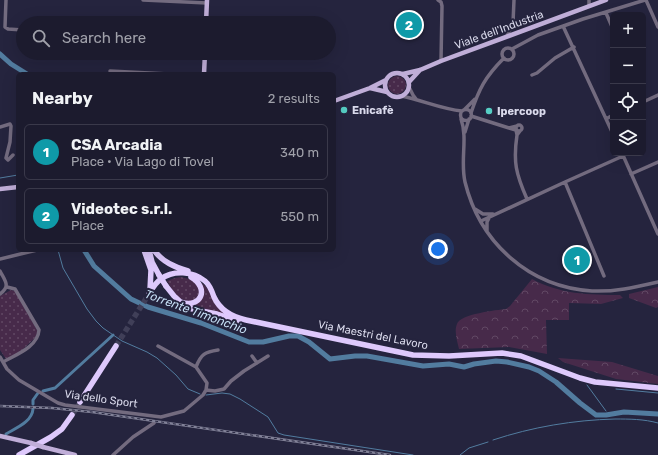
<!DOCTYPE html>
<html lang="en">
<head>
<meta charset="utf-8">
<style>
  :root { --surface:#1c1b2e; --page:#252436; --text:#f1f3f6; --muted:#a0a1aa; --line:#3a394a; --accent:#56cec4 }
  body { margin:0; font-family:Rubik,sans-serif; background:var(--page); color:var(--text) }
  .controls { position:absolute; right:12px; top:12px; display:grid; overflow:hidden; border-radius:6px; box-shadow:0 4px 16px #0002 }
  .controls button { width:36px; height:36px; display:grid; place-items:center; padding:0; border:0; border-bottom:1px solid var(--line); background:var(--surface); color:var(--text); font:20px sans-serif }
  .you { position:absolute; left:438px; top:249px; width:14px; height:14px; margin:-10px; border:3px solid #fff; border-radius:50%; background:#1a73e8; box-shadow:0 0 0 6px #1a73e833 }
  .badge { display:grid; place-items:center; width:26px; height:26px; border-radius:50%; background:var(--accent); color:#fff; font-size:13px; font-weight:700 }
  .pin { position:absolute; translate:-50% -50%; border:2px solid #fff; box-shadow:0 1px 4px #0006 }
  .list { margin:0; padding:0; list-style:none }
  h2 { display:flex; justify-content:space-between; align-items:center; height:52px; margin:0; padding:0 16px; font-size:17px }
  h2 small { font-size:13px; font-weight:400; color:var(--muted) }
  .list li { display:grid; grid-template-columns:26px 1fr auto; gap:12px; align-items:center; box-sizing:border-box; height:56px; margin:0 8px 8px; padding:0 8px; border:1px solid var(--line); border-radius:6px }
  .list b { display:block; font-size:15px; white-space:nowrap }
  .list p { margin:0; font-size:13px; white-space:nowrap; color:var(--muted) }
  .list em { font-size:13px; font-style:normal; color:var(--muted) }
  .icon { flex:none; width:22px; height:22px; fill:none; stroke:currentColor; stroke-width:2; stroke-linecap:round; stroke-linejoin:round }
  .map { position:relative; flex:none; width:658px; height:455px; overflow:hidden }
  .search { position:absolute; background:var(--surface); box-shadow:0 4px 16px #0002; left:16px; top:16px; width:320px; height:44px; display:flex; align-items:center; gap:10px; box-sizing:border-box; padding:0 14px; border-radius:22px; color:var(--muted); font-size:15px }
  .panel { position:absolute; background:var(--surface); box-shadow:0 4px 16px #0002; left:16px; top:72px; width:320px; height:180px; border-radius:6px }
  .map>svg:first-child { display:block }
  .green { fill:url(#green-dots) }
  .forest { fill:url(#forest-crowns) }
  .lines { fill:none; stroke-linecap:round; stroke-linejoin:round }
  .stream { stroke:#527c9f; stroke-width:1 }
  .canal { stroke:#527c9f; stroke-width:3 }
  .river { stroke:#527c9f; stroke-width:5 }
  .highway-tunnel { stroke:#403f58; stroke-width:5.5; stroke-dasharray:5.5 3; stroke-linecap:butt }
  .minor { stroke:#736b7f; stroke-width:3.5 }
  .major { stroke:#c0aed8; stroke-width:4.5 }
  .highway { stroke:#dec9fc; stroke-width:5.5 }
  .rail-casing { stroke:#818197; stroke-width:2.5 }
  .rail { stroke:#25243e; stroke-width:1; stroke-dasharray:3; stroke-linecap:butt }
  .major-bridge { stroke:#c0aed8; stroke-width:4.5 }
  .highway-bridge { stroke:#dec9fc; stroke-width:5.5 }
  .poi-dot { fill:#56cec4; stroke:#25243e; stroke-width:1.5 }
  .labels { text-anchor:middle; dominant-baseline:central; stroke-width:4; stroke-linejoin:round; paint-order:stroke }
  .street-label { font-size:11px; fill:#dadaec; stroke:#25243e }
  .poi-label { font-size:11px; font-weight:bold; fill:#dadaec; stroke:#25243e; text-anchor:start }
  .water-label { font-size:12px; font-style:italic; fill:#c6dff5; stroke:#25243e }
</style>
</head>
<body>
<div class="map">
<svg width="658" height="455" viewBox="0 0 658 455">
  <defs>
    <pattern id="green-dots" width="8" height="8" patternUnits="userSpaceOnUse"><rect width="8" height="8" fill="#472a4a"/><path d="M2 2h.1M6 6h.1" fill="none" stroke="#614864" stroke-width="1.8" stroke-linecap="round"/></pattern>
    <pattern id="forest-crowns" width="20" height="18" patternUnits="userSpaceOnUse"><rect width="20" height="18" fill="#472a4a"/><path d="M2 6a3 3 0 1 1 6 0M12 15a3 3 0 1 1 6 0" fill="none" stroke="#614864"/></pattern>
  </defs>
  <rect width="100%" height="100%" fill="#25243e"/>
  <path class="green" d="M388 85a9 9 0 1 1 18 0a9 9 0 1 1-18 0Z
    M181,277L193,280L200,288L199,297L192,302C176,299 175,294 167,281L175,278Z
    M202,283L206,287L228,316L188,306L204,292Z
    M11,290L15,291L37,330V336L19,353L6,359L0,350V296Z"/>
  <path class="forest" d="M532,279C559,294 589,295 620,295L623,298L601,304L569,303V320H546L547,354L509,347L459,349C457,341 454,331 457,324C460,314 497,310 506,309L510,306Z
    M658,287V307L656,308L629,298V294Z
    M558,358L612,362L658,376V384L616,379L563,362Z"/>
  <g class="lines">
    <path class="stream" d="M0,178L18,175
      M58,250L63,268L87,309L96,321L103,328L122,341L147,352L157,358L176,375L188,389L200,394
      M587,385L606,411
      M616,389L658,393
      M206,395L222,393L230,394L240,399L268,417L278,433L284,435L413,455
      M493,440C532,427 574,420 615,419C629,419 644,419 658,423
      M460,455L469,448L488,442"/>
    <path class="canal" d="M43,391L55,388L113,335
      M33,404V400L38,393
      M6,434C16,428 32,422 33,409"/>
    <path class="river" d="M0,54L11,64L27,74
      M84,250L94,266L131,299L148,307L201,323L249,342H263L289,336H298L309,342L330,359L355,356H367L423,366L449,364L464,367L474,364L496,361L507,362L529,367L539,371L556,382L580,403L596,415H606L624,412L658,414"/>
    <path class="highway-tunnel" d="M116,346L147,297
      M72,415L80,403"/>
    <path class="minor" d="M6,0L5,27L8,29L23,30
      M143,0L207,3
      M438,0L441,2L442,6L441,61
      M646,0L658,27
      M589,6V0
      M606,13L613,29
      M563,26L613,134
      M507,36L513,23L514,0
      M502 54a6 6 0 1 1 12 0a6 6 0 1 1-12 0Z
      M512,49L538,35L583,19L645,0
      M110,71L169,74
      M532,75L537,73L555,58L574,47
      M409,87L413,95L416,99
      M401,96C422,100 441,109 462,111
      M643,102L658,95
      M465,109L475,99
      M460.5 115a5.5 5.5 0 1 1 11 0a5.5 5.5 0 1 1-11 0Z
      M471,113C479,89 485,77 504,58
      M471,116L509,128
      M461,119C468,139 460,160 465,182C480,243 529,287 592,291C615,292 636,287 658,282
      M606,119L613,115
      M516 128a3 3 0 1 1 6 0a3 3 0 1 1-6 0Z
      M517,126L509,128L516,130L517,135L520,131
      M0,127L10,124L11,126L10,142L6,158L8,160L13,155
      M465,132L469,119
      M517,135C513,162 516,174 527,199
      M622,153L658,234
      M631,174L658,162
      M475,209L483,214H493
      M481,221L565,182
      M487,231V222L489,218
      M0,259L37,250
      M0,271C5,281 11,286 0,294
      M604,276L565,182L623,156
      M252,356L257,363
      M0,357L7,369L19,380L58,403L65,405L161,417L184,411L203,395L206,390L207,383L196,367L158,346
      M3,362C15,355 38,347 39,330L15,289L7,287
      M196,367C201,354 205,352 218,350
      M206,390L215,391L224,389L231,381L244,371L268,356
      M113,455L133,437L154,423"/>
    <path class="major" d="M206,23L207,0
      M385 85a12 12 0 1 1 24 0a12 12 0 1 1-24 0Z
      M204,74L205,53
      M403,74L420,70L441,61L606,0
      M409,82L420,70
      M370,88L387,92
      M334,101L370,88L386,80
      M0,189L18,187
      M0,436L31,443
      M43,447L75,455"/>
    <path class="highway" d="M144,250L151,270L150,290
      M149,250L152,262L159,275
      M154,250C162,262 175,267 188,271
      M166,286L174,296L186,307L196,310L217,314L238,321
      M149,294C152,289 155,283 161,279C173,270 193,271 205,281C210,285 212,291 214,297C220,310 232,317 246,320L413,355L449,356L502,353L521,356L580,378L595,382L658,388
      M181,302C201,309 210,288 191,277
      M80,402L116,346
      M19,455L51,437L62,429L72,415"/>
    <g class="rail-casing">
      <path id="rail" d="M0,406L52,408L92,412L390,455"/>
    </g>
    <use href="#rail" class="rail"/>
    <path class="major-bridge" d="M31,443L43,447"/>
    <path class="highway-bridge" d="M159,275L166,286"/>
  </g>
  <g class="poi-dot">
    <circle cx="344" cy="110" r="4"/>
    <circle cx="489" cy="111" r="4"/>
  </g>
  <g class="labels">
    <g class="street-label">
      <text transform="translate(499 30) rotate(-20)">Viale dell'Industria</text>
      <text transform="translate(373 335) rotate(11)">Via Maestri del Lavoro</text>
      <text transform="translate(101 399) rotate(8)">Via dello Sport</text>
    </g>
    <g class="poi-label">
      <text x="352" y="110">Enicafè</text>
      <text x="497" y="111">Ipercoop</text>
    </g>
    <g class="water-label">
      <text transform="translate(196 312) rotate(20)">Torrente Timonchio</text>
    </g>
  </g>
</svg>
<div class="controls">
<button>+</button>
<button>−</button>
<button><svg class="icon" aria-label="locate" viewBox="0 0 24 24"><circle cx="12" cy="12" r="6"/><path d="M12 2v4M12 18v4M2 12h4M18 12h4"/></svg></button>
<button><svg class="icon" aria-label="layers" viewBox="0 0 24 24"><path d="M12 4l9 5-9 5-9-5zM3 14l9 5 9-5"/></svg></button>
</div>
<div class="you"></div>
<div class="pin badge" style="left:577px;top:260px;background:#0f9aa8">1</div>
<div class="pin badge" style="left:409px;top:25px;background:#0f9aa8">2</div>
<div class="search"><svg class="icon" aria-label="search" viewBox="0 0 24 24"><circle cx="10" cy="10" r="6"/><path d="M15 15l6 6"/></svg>Search here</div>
<section class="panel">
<h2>Nearby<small>2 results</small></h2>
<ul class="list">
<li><span class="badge" style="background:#0f9aa8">1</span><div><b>CSA Arcadia</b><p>Place · Via Lago di Tovel</p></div><em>340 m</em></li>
<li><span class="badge" style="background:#0f9aa8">2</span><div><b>Videotec s.r.l.</b><p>Place</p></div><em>550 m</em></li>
</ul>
</section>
</div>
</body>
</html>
